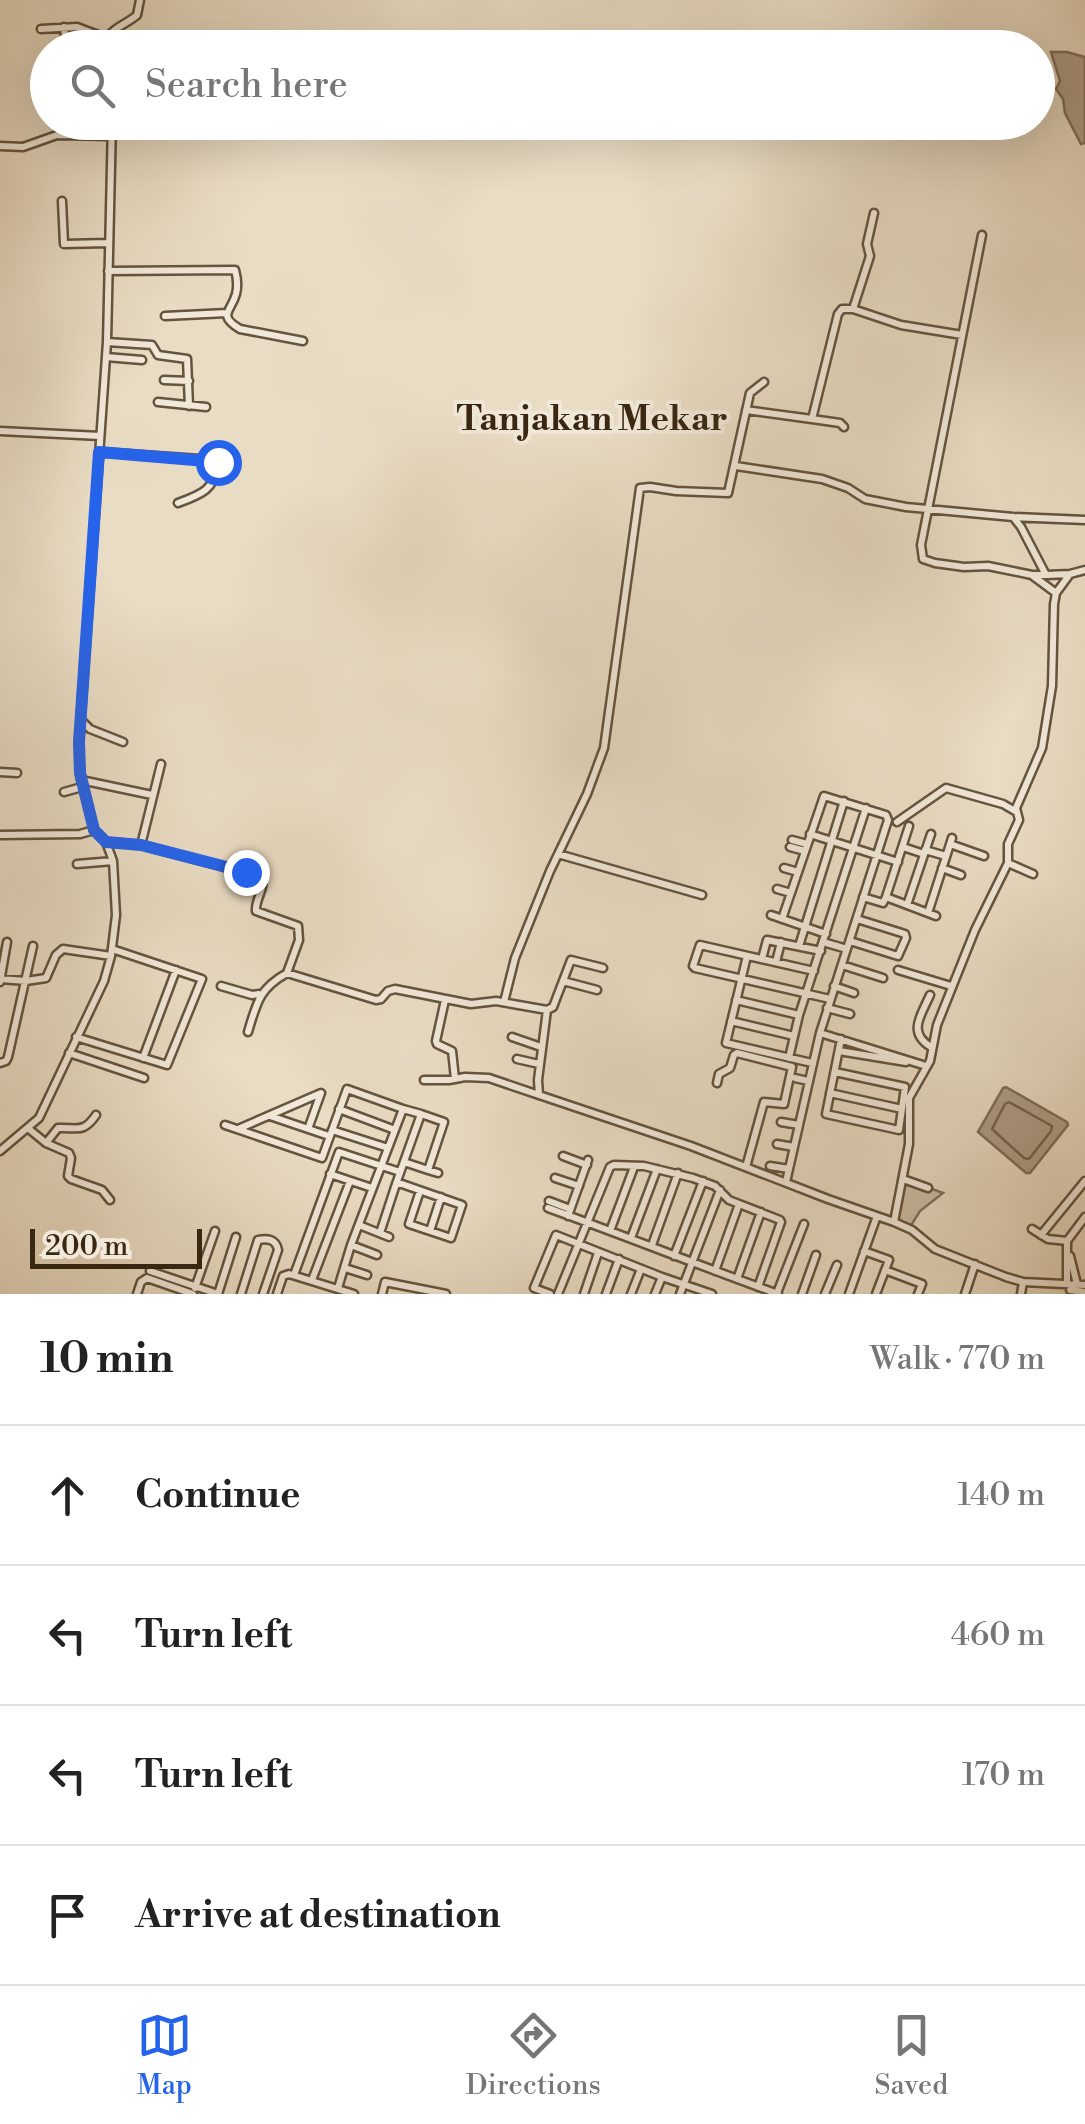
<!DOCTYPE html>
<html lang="en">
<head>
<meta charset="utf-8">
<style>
  :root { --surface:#fff; --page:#f2f2f2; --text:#222; --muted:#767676; --line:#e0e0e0; --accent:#2563eb }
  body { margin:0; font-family:"Libre Bodoni",serif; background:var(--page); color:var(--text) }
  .scale { position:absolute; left:30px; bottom:25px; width:172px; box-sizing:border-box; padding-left:10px; border:5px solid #392712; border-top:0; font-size:28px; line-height:35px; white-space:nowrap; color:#392712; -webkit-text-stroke:8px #f1e8d9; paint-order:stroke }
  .stop { position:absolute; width:30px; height:30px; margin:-22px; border:8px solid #2563eb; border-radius:50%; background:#fff }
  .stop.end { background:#2563eb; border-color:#fff; box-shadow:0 2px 10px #0008 }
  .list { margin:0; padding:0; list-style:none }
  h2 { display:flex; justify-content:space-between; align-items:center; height:130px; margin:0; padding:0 40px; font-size:42px }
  h2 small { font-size:32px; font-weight:400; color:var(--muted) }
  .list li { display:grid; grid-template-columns:65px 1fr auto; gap:30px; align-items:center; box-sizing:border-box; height:140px; padding:0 40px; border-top:2px solid var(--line) }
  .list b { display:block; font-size:38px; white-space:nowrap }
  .list em { font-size:32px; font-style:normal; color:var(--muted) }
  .icon { flex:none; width:55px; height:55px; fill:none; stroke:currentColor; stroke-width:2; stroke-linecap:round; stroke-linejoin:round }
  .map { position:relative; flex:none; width:1085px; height:1294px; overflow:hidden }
  .search { position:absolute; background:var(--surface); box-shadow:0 10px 40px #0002; left:30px; right:30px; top:30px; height:110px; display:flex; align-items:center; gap:25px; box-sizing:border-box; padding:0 35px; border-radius:55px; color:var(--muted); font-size:38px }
  .sheet { height:690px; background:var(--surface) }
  nav { display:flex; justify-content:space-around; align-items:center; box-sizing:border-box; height:140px; border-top:2px solid var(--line); background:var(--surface); font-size:28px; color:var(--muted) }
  nav a { display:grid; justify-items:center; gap:5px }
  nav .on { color:var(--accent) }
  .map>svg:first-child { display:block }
  .green { fill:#cbbda6; stroke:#82725c; stroke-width:2.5 }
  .water { fill:#ad9e87; stroke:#7f6e58; stroke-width:2.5 }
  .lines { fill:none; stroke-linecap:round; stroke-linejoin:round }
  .shore { stroke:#73624c; stroke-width:2.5 }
  .minor-casing { stroke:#65543e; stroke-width:11 }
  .minor { stroke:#f1e8d9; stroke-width:6 }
  .route { stroke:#2563eb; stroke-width:12 }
  .labels { text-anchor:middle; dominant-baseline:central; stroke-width:8; stroke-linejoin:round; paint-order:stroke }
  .quarter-label { font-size:35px; font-weight:bold; fill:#392712; stroke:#f1e8d9 }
</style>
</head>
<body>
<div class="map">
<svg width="1085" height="1294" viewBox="0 0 1085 1294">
  <rect width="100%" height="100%" fill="#e9dcc4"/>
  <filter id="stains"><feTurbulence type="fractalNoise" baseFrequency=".002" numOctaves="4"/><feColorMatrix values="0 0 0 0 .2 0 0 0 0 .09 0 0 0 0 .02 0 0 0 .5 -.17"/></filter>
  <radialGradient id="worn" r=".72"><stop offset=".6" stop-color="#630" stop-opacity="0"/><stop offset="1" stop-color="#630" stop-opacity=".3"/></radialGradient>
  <path class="green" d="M902,1178L943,1193L920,1211L910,1227L893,1221Z"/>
  <path class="water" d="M1051,52H1067L1085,57V143L1081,144L1065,113L1063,99L1056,89L1060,81Z
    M1006,1087L1067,1122L1068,1125L1030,1173H1026L978,1132L1003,1088Z"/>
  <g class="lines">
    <path class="shore" d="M1009,1102L1052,1126L1051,1131L1029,1159L1024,1158L992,1129L1005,1104Z"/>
    <g class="minor-casing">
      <path id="minor" d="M64,27L66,48
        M41,29L77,27L106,38
        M106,48C105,29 125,26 137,15L140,0
        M65,135L67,122
        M0,146L23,147L57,135L112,136
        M62,201L64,244L108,243
        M982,235L921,545L923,559L935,563L964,567L988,566L1032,575H1046
        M108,271L235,270C237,277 238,286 236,294C231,312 217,315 240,329L303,341
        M853,309L901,325L962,335
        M165,316L227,313
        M107,342L152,345L158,355L187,359L189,406
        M106,357L142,360
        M164,380L189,381
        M158,402L206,407
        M746,410L812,419L838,314L842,309H853L870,256L867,244L874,213
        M812,419L840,423L844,427
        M0,431L100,436
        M99,452L214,460L220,463C213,490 203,494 178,503
        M736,466L822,479L848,488L865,499L906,507L1013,517L1085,520
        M1070,574L1085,570
        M1033,576L1056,593
        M82,721L90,729L123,742
        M0,772L17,773
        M81,780L152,795
        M64,792L82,787
        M897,822L946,788L1003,804L1015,811
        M810,834L898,862
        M0,835L80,834L94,830
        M792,840L807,844
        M107,842L141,845L262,877C265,890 255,899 256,911L298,926L299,940L287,973C259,989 257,1002 248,1032
        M950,844L984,856
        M141,845L161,764
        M790,847L805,851
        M903,847L924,854
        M925,850L946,856
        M558,854L702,895
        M1008,863L1033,874
        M77,864L113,861
        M784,868L798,872
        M942,868L961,875
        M777,889L791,893
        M863,897L883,903L886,897L936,916
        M886,897L909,826
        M907,905L931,834
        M928,913L952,838
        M771,915L826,934
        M782,919L824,796L886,815L888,820L820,1033L786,1182
        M850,941L898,956L906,938L905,934L857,919
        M823,942L847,949
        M799,946L844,801
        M747,956L726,1043L812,1063
        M762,959L767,940L821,951
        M776,962L781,942
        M842,965L883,978
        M898,970L951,986
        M814,971L700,945L693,966L695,968L830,999
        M287,973L376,1000L381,999L388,991L395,989L471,1004L496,1001L547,1010L538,1080L539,1095L691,1146L828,1199L894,1222L912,1230L935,1249L1006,1277L1023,1282L1085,1285
        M0,979L26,981L46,978L56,955L63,949L111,956
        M563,981L597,990
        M0,982L7,942
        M221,986L252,995L259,994
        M834,986L854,993
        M930,995C921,1016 907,1032 931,1047
        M445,1000L436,1041L437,1044L452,1051L455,1079
        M736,1000L799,1015
        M504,1002L515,958L550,871L587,794L604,748L640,488L650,487L676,491L728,493L750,393L764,382
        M827,1008L850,1014
        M547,1010L553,1007L571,960L603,968
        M731,1021L794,1036
        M820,1033L923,1065
        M76,1037L167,1065L202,979L112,949
        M512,1037L541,1047
        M839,1051L906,1062
        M69,1053L144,1078
        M143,1058L176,970
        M789,1058L799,1015L866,808
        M517,1059L539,1064
        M0,1063L6,1061L8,1057L33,946
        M835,1072L905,1087L899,1130L826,1114L841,1039
        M795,1078L808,1081
        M424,1080H449L465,1077L489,1078L539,1095
        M717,1083L719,1074L730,1068L734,1055L737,1053L792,1067L784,1104L764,1102L746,1167
        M830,1093L902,1109
        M339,1109L395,1130
        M270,1116L329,1136
        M781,1122L799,1125
        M225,1125L322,1158L347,1089L403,1109L351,1245L338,1288
        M29,1129L46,1143L58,1128C77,1127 83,1134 96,1115
        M238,1129L321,1093L308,1129
        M332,1130L388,1148
        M46,1143L69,1153L71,1158L68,1176L71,1179L102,1190L110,1200
        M777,1144L794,1147
        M0,1151L39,1118L104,981L111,956L116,915L113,861L106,842L94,830L80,773L79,742L107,342L112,122
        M563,1156L587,1165
        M404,1162L428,1170L444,1122L421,1114
        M770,1166L789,1169
        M428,1170L438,1173
        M330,1174L372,1188
        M555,1178L579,1186
        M903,1179L928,1188
        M396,1184L421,1114L403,1109
        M549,1201L570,1209
        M548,1208C625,1236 701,1266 778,1294
        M568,1216L588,1160
        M894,1222L909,1144V1098L930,1061L937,1025L975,930L1008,863V844L1019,820L1016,808L1042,748L1052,686L1054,604L1056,593L1070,574L1046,575L1021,527L1013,517
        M359,1225L389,1237
        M1032,1229L1048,1239L1067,1241
        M430,1231L441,1197
        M610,1231L634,1167
        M380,1233L396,1184H402L462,1205L451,1238L409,1224L420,1191
        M1041,1235L1085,1181
        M631,1238L657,1169
        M351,1245L377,1255
        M652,1245L678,1173
        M864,1251L889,1260L876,1294
        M674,1256L703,1181
        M1070,1256L1077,1284
        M345,1268L367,1275
        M885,1270L922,1284L918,1294
        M150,1271L218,1294L236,1237
        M715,1271L739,1204
        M294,1275L339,1152L400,1172
        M737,1279L761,1212
        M312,1280L350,1181
        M1067,1284V1241L1085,1217
        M195,1288L215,1231
        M1070,1290L1085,1292
        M777,1293L804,1224
        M137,1294L141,1282L147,1278L193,1294
        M241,1294L258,1240C267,1238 276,1239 278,1250L263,1294
        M277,1294L283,1276L289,1274L354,1294
        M382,1294L385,1282L446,1294
        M550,1294L534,1288L556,1235L662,1277L712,1294
        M558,1294L610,1167L614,1165L644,1166L693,1178L715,1186L729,1200L780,1220L781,1222L758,1287
        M584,1294L598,1253
        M606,1294L619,1259
        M631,1294L641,1269
        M655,1294L662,1277
        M680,1294L720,1190
        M802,1294L816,1255
        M825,1294L837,1265
        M849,1294L877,1216
        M965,1294L975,1264
        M1021,1294L1023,1282"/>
    </g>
    <use href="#minor" class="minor"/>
  </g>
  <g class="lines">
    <path class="route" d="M218,462L99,452L79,742L80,773L94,830L106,842L141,845L246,872"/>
  </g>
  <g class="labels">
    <g class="quarter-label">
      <text x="592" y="419">Tanjakan Mekar</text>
    </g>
  </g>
  <rect width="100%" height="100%" filter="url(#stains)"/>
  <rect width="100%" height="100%" fill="url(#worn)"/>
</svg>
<div class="scale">200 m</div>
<div class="stop" style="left:218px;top:462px"></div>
<div class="stop end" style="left:246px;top:872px"></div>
<div class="search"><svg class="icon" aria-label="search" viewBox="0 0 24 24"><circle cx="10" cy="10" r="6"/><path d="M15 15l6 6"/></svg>Search here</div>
</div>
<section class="sheet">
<h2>10 min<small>Walk · 770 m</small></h2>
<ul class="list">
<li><svg class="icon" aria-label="ahead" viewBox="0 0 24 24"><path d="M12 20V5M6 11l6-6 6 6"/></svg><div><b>Continue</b></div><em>140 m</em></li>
<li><svg class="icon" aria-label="left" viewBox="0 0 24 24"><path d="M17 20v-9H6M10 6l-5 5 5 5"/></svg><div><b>Turn left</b></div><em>460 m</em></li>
<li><svg class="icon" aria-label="left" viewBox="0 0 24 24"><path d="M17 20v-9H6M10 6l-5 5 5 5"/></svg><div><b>Turn left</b></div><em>170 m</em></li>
<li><svg class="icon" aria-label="arrive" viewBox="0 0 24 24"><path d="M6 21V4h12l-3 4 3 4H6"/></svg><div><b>Arrive at destination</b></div></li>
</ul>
</section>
<nav>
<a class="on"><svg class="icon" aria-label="map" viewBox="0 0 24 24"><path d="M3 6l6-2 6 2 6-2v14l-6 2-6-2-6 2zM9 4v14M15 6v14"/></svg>Map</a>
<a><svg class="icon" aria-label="directions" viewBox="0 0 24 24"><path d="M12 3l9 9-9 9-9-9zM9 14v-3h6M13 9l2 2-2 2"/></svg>Directions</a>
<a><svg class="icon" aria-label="saved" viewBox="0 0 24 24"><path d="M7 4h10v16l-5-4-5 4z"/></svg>Saved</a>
</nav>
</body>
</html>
